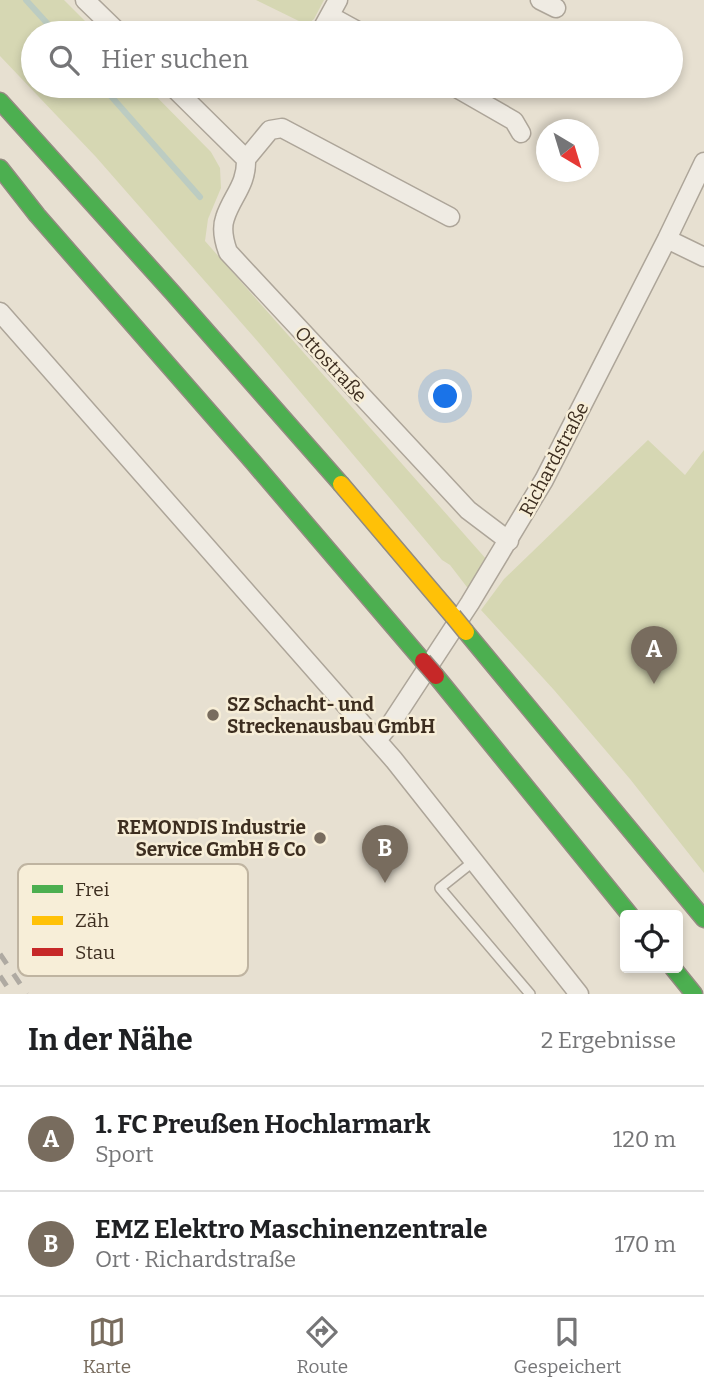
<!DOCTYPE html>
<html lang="de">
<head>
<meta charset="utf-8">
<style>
  :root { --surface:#fff; --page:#f6f6f6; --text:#202124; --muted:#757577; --line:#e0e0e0; --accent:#786c5e }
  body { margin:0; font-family:Bitter,serif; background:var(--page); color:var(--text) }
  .controls { position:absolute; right:21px; bottom:21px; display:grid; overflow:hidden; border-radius:7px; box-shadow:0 4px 10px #0003 }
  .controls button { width:63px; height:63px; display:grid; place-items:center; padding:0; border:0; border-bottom:2px solid var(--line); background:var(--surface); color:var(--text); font:35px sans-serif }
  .compass { position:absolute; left:536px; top:119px; width:63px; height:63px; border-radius:50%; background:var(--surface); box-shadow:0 4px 10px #0003; rotate:142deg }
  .you { position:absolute; left:446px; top:397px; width:24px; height:24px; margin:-18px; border:5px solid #fff; border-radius:50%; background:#1a73e8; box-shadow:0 0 0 10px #1a73e833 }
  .badge { display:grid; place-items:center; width:46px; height:46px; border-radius:50%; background:var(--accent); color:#fff; font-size:23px; font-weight:700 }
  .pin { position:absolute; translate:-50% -58px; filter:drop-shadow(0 2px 4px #0008) }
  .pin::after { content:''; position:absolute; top:37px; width:24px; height:21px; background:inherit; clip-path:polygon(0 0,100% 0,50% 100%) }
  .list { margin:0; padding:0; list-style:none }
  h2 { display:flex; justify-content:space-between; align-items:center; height:91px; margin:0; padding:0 28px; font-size:30px }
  h2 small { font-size:23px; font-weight:400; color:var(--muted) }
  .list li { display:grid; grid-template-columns:46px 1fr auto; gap:21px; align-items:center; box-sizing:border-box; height:105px; padding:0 28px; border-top:2px solid var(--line) }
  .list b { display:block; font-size:26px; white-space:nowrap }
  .list p { margin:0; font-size:23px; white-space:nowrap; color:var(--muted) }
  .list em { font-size:23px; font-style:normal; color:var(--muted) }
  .icon { flex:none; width:38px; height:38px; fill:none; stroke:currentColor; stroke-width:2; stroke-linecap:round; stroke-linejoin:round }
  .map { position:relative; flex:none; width:704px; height:994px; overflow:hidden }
  .search { position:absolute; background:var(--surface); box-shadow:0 4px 10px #0003; left:21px; right:21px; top:21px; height:77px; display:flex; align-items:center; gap:18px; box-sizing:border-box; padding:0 24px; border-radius:38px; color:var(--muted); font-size:26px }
  .sheet { height:301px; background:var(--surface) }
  nav { display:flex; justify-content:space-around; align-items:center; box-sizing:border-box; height:98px; border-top:2px solid var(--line); background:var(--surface); font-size:19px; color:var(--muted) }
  nav a { display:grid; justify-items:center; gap:4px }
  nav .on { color:var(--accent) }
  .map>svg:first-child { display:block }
  .green { fill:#d6d7b3 }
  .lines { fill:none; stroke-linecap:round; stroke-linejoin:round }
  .stream { stroke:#bcccc2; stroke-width:6 }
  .lane-casing { stroke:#ada599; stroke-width:12 }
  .street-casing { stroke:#ada599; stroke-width:21 }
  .fast-casing { stroke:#928b80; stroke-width:19 }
  .slow-casing { stroke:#928b80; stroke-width:19 }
  .lane { stroke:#efebe3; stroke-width:9 }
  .street { stroke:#efebe3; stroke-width:18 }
  .fast { stroke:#4caf50; stroke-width:16 }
  .slow { stroke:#ffc107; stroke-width:16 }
  .rail { stroke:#afaaa2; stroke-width:5; stroke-dasharray:12 12; stroke-linecap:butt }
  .slow-bridge-casing { stroke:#928b80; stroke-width:19; stroke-linecap:butt }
  .jam-bridge-casing { stroke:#928b80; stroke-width:19; stroke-linecap:butt }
  .slow-bridge { stroke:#ffc107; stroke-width:16 }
  .jam-bridge { stroke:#c62828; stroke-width:16 }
  .poi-dot { fill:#786c5e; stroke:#f7eed8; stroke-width:2.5 }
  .labels { text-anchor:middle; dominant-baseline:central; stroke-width:5; stroke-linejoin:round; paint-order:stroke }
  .street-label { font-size:19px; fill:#3d2e20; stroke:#f7eed8 }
  .poi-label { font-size:19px; font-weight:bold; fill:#3d2e20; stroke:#f7eed8; text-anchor:start }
  .key { fill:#f7eed8; stroke:#bfb4a1; stroke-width:2 }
  .key-label { font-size:19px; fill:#3d2e20 }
</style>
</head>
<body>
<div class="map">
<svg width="704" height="994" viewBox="0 0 704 994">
  <rect width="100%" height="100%" fill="#e7e0d1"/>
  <path class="green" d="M0,0H64L97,33H33V86H146L211,152L220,168L221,188L208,219L205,241L487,560L470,591L450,565L442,560L259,343L96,157L0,56Z
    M256,0H324L314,19L307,25Z
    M648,440L685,475L704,450V873L630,779L554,690L481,610L504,579Z"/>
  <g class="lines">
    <path class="stream" d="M26,0L56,33
      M102,86L200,197"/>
    <g class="lane-casing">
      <path id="lane" d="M474,861L440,888L530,994"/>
    </g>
    <g class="street-casing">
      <path id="street" d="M85,0L119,33
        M540,0L556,8
        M330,16L361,33
        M321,31L338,0
        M172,86L246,159C247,185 232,196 225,218C221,229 224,241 228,252L468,510L509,541
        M453,86L514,121L521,133
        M246,159L270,130L282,128L450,217
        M667,239L704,257
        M0,312L394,760L579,994
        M377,740L392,722L470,603L544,480L667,239L704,162"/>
    </g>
    <g class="fast-casing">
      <path id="fast" d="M0,101L172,292L341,484
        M0,168L37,215L253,462L423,661
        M466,632L704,919
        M436,676L630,915
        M673,968L694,994"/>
    </g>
    <g class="slow-casing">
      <path id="slow" d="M341,484L453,616"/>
    </g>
    <use href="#lane" class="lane"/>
    <use href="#street" class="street"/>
    <use href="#fast" class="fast"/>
    <use href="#slow" class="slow"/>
    <path class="rail" d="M0,954L27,994
      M0,976L12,994"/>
    <g class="slow-bridge-casing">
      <path id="slow-bridge" d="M453,616L466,632"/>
    </g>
    <g class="jam-bridge-casing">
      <path id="jam-bridge" d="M423,661L436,676"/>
    </g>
    <use href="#slow-bridge" class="slow-bridge"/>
    <use href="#jam-bridge" class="jam-bridge"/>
  </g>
  <g class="poi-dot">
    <circle cx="213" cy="715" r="7"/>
    <circle cx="320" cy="838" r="7"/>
  </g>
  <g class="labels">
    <g class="street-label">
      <text transform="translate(331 364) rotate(47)">Ottostraße</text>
      <text transform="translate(554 459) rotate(-62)">Richardstraße</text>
    </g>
    <g class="poi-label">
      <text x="227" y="704">SZ Schacht- und<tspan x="227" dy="22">Streckenausbau GmbH</tspan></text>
      <text x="306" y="827" text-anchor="end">REMONDIS Industrie<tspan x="306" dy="22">Service GmbH &amp; Co</tspan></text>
    </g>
  </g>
  <rect x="18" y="864" width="230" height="112" rx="10" class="key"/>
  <rect x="32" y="885" width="31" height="8" fill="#4caf50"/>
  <rect x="32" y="916" width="31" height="9" fill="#ffc107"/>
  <rect x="32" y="948" width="31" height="8" fill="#c62828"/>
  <g class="key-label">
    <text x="75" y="896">Frei</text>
    <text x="75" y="927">Zäh</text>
    <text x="75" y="959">Stau</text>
  </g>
</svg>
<div class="controls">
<button><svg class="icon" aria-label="locate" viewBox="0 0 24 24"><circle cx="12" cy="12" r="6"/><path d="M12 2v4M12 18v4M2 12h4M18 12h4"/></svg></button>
</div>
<svg class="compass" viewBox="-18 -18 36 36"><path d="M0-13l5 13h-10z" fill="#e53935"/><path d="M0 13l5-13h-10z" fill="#757577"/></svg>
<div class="you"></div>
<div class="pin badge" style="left:654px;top:684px">A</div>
<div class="pin badge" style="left:385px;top:883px">B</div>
<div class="search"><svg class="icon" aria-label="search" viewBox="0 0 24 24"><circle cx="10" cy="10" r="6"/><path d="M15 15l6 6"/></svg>Hier suchen</div>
</div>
<section class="sheet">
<h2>In der Nähe<small>2 Ergebnisse</small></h2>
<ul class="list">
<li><span class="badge">A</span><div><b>1. FC Preußen Hochlarmark</b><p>Sport</p></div><em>120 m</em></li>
<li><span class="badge">B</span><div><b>EMZ Elektro Maschinenzentrale</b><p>Ort · Richardstraße</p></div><em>170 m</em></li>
</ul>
</section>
<nav>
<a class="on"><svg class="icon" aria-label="map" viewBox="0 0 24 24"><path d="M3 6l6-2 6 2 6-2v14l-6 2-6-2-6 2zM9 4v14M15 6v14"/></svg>Karte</a>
<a><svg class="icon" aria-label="directions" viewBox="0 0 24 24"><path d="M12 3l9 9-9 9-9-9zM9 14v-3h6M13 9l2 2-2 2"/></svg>Route</a>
<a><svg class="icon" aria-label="saved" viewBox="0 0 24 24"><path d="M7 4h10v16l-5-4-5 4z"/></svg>Gespeichert</a>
</nav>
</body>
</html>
